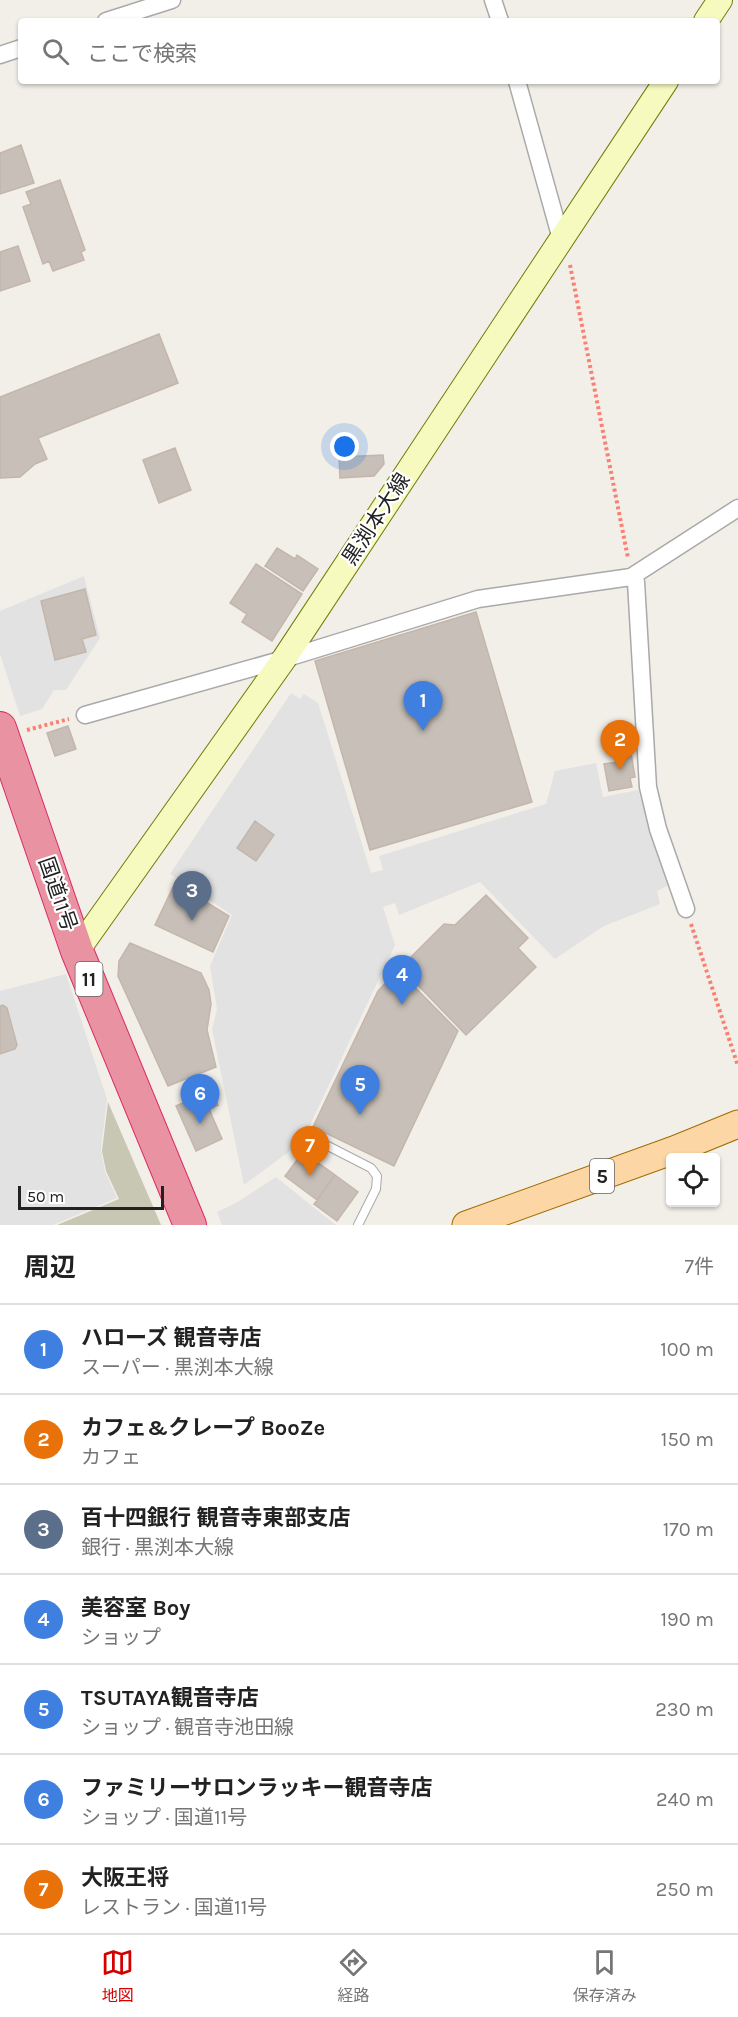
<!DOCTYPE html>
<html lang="ja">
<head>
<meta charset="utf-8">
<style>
  :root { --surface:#fff; --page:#f2f2f2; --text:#222; --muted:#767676; --line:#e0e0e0; --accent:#d40000 }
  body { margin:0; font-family:Karla,"Noto Sans JP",sans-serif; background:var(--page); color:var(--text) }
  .controls { position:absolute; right:18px; bottom:18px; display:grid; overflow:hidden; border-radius:6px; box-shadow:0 2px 4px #0004 }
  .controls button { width:54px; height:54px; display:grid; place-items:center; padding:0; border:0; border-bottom:2px solid var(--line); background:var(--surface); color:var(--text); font:30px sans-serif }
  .scale { position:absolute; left:18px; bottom:15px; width:146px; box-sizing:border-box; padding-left:6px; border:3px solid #222; border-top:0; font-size:16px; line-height:21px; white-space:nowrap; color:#222; -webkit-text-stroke:4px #fff; paint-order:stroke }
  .you { position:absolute; left:345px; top:447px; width:21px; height:21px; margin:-15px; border:4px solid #fff; border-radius:50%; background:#1a73e8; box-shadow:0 0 0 9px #1a73e833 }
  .badge { display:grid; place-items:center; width:39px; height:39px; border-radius:50%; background:var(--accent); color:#fff; font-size:20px; font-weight:700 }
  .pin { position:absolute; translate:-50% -50px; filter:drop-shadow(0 2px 3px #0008) }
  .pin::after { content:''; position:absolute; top:32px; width:21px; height:18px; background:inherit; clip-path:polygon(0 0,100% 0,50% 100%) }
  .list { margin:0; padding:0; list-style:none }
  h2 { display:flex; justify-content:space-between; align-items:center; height:78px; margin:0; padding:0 24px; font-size:26px }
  h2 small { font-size:20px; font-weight:400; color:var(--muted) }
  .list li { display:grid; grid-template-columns:39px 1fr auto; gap:18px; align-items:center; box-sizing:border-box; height:90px; padding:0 24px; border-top:2px solid var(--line) }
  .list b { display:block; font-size:22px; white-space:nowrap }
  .list p { margin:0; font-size:20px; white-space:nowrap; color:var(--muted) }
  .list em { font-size:20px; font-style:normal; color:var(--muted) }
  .icon { flex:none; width:33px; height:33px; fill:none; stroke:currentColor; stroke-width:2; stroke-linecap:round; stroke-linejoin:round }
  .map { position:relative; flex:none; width:738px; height:1225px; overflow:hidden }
  .search { position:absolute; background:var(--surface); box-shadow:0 2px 4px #0004; left:18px; right:18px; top:18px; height:66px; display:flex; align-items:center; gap:15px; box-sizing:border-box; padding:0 21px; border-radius:6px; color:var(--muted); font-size:22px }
  .sheet { height:708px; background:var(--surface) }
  nav { display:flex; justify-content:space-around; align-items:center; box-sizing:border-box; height:84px; border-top:2px solid var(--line); background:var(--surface); font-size:16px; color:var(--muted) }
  nav a { display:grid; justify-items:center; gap:3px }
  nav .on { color:var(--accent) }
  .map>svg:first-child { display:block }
  .construction { fill:#c7c7b4 }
  .parking { fill:#e2e2e2 }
  .building { fill:#c7bfb8; stroke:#c4b6ab; stroke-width:1.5 }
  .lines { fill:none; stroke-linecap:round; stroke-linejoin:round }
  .lane-casing { stroke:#a9a9a9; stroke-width:10 }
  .street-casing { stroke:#a9a9a9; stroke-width:19 }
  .secondary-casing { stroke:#707d05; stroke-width:26 }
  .primary-casing { stroke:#a06b00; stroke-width:29 }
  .highway-casing { stroke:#dc2a67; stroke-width:34 }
  .path { stroke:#fa8072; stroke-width:4; stroke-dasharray:3 3; stroke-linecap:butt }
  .lane { stroke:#fff; stroke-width:8 }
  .street { stroke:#fff; stroke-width:16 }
  .secondary { stroke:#f7fabf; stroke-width:24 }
  .primary { stroke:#fcd6a4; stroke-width:27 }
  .highway { stroke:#e892a2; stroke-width:32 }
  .labels { text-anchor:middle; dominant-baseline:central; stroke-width:4.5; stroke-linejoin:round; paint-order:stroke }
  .shield { fill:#fff; stroke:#646464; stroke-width:1.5 }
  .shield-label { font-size:20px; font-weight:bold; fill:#222 }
  .street-label { font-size:21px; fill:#222; stroke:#fff }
</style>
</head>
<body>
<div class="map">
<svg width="738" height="1225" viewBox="0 0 738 1225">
  <rect width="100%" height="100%" fill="#f2efe9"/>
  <path class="construction" d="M108,1102L161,1225H57L119,1199L106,1171L102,1151Z"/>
  <path class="parking" d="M84,576L100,638L66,690H54L42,709L20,716L0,654V611Z
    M291,693L300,699L304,694L318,703L371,873L383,870L379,856L546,804L555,771L596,763L603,797L638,790L669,885L657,891L660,904L604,926L555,959L480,882L399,915L395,903L383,907L395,945L302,1142L244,1185L212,1029L217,1009L210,966L232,915L170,874Z
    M66,974L107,1099L101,1149L105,1172L117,1198L53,1225H0V991Z
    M276,1177L313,1207L336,1225H222L217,1212L236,1203Z"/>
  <path class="building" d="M21,145L34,183L0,194V153Z
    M60,180L85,250L81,252L84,260L53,271L49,261L43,264L23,207L31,204L26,192Z
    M18,246L30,281L0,291V252Z
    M159,334L178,383L38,438L47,459L35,464L20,477L0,478V397Z
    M175,448L191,490L159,503L143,460Z
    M383,455L384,464L374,476L340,478L339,457Z
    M277,548L295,559L297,555L318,569L303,591L265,566Z
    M256,564L302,594L272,641L242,622L247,614L230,603Z
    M85,589L96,635L82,639L86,652L55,660L41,601Z
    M476,612L532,802L370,850L315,661Z
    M68,726L76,749L55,756L47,733Z
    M631,753L635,777L630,778L632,787L609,791L604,764L618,762L617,755Z
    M255,821L274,835L256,861L237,848Z
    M175,883L229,916L213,952L155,925Z
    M486,895L528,938L518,948L536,967L466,1035L406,973L405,963L444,924L455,925Z
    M130,943L201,973L209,990L211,1004L207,1030L216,1067L168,1086L118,976L119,961Z
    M398,970L458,1031L394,1166L313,1127L378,991Z
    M3,1005L7,1008L17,1045L15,1049L0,1054V1006Z
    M204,1094L206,1098L213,1094L218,1105L209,1109L222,1139L196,1151L176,1106Z
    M303,1152L335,1175L317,1200L285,1176Z
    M335,1175L358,1192L337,1221L314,1204Z"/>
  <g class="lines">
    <g class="lane-casing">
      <path id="lane" d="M328,1146L371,1168L377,1176L376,1189L358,1225"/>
    </g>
    <g class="street-casing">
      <path id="street" d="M493,0L500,21
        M106,21L172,0
        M0,55L21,48
        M517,81L561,239
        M631,577L636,582L648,787L658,829L686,909
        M85,715L284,659L478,599L631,577L738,508"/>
    </g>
    <g class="secondary-casing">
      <path id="secondary" d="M706,21L720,0
        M77,951L284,659L666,81"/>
    </g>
    <g class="primary-casing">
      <path id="primary" d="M466,1225L674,1150L738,1124"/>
    </g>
    <g class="highway-casing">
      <path id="highway" d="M0,728L77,951L190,1225"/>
    </g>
    <path class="path" d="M570,265L628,558
      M27,730L69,719
      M691,924L738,1066"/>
    <use href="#lane" class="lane"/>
    <use href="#street" class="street"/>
    <use href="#secondary" class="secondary"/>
    <use href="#primary" class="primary"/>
    <use href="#highway" class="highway"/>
  </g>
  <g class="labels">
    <g class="shield">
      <rect x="75.5" y="962" width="27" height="34" rx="4.5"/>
      <rect x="590" y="1159" width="24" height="34" rx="4.5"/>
    </g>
    <g class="shield-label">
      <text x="89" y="979">11</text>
      <text x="602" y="1176">5</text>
    </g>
    <g class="street-label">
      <text transform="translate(376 519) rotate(-57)">黒渕本大線</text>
      <text transform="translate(58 894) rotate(71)">国道11号</text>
    </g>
  </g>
</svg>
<div class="controls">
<button><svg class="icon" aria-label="locate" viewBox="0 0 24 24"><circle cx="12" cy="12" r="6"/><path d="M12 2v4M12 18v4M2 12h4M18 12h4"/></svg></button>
</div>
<div class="scale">50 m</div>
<div class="you"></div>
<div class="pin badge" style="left:423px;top:731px;background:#3f7fe0">1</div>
<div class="pin badge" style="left:620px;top:770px;background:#e8710a">2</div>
<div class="pin badge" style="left:192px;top:921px;background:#5c6f8a">3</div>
<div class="pin badge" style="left:402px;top:1005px;background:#3f7fe0">4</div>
<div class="pin badge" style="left:360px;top:1115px;background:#3f7fe0">5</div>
<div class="pin badge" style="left:200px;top:1124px;background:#3f7fe0">6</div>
<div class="pin badge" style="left:310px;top:1176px;background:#e8710a">7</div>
<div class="search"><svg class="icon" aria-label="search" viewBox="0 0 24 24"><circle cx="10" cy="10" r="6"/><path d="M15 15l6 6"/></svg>ここで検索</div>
</div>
<section class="sheet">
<h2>周辺<small>7件</small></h2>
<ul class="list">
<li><span class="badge" style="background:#3f7fe0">1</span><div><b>ハローズ 観音寺店</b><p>スーパー · 黒渕本大線</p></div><em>100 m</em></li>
<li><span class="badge" style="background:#e8710a">2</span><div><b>カフェ&amp;クレープ BooZe</b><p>カフェ</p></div><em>150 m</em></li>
<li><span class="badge" style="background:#5c6f8a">3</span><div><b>百十四銀行 観音寺東部支店</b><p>銀行 · 黒渕本大線</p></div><em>170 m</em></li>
<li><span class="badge" style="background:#3f7fe0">4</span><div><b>美容室 Boy</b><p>ショップ</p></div><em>190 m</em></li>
<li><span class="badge" style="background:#3f7fe0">5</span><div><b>TSUTAYA観音寺店</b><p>ショップ · 観音寺池田線</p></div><em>230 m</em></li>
<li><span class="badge" style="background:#3f7fe0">6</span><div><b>ファミリーサロンラッキー観音寺店</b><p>ショップ · 国道11号</p></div><em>240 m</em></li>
<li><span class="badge" style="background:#e8710a">7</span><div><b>大阪王将</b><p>レストラン · 国道11号</p></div><em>250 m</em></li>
</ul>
</section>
<nav>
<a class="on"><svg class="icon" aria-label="map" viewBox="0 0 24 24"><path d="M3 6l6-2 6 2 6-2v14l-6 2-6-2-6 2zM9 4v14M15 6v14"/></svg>地図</a>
<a><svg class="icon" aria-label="directions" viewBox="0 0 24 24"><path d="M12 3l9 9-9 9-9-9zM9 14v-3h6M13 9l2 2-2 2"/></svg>経路</a>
<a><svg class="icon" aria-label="saved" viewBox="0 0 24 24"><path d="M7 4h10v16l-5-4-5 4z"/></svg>保存済み</a>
</nav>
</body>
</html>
